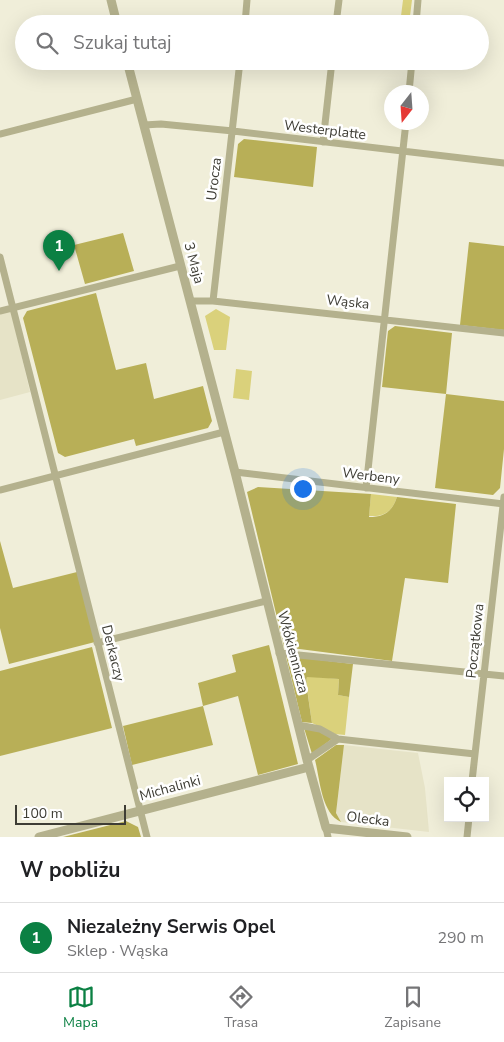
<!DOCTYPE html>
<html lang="pl">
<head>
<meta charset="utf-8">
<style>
  :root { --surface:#fff; --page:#f2f2f2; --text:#202124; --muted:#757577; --line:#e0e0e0; --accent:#0b8043 }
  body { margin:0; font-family:"Nunito Sans",sans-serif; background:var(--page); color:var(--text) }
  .controls { position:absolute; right:15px; bottom:15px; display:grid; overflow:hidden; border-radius:0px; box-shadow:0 5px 20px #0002 }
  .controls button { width:45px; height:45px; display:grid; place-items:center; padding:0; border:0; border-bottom:1px solid var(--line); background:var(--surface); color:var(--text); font:25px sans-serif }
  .compass { position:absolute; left:384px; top:85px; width:45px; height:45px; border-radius:50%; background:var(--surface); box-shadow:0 5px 20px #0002; rotate:197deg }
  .scale { position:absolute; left:15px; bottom:12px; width:111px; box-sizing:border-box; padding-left:5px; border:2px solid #3e3d35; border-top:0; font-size:14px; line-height:18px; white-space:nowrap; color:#3e3d35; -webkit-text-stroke:4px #fff; paint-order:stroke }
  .you { position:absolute; left:302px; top:488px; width:18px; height:18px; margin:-12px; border:4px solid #fff; border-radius:50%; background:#1a73e8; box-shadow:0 0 0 8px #1a73e833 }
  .badge { display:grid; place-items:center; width:32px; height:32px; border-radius:50%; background:var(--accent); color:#fff; font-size:16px; font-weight:700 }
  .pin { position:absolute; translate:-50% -41px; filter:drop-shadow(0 1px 2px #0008) }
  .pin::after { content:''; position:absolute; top:26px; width:18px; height:15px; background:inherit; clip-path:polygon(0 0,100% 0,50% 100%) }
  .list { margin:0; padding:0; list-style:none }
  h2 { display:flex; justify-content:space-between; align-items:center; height:65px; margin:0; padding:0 20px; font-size:21px }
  h2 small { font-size:16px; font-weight:400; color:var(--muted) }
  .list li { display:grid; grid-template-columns:32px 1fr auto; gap:15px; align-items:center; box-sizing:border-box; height:70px; padding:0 20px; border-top:1px solid var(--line) }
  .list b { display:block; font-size:19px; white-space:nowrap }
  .list p { margin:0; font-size:16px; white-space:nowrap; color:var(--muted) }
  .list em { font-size:16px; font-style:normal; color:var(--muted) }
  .icon { flex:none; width:28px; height:28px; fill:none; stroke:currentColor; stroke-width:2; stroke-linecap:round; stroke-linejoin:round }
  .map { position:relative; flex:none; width:504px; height:837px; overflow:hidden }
  .search { position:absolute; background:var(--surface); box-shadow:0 5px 20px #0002; left:15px; right:15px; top:15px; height:55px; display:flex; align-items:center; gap:12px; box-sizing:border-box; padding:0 18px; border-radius:28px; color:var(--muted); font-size:19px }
  .sheet { height:135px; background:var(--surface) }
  nav { display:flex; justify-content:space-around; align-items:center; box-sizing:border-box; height:70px; border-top:1px solid var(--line); background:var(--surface); font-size:14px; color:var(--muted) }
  nav a { display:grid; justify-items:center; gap:2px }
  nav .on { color:var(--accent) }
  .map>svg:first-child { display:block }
  .built { fill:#e6e3c7 }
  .green { fill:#dad17b }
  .forest { fill:#b8af57 }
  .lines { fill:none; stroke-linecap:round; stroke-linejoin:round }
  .minor { stroke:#b4b18d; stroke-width:7 }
  .tertiary { stroke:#b4b18d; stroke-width:9 }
  .labels { text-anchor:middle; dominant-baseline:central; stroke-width:5; stroke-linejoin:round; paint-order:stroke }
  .street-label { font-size:14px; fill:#3e3d35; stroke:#fff }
</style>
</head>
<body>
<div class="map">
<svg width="504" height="837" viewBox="0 0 504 837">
  <rect width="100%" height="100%" fill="#f0eed9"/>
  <path class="built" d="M11,311L30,392L0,400V314Z
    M344,745L418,753L425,788L429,832L341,822L336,813Z"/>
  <path class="green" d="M403,0H412L409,24H400Z
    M216,309L230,317L226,350H214L205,316Z
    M236,369L252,371L249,400L233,398Z
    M371,494L397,497C392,512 384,517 369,516Z
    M307,676L339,679L338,695L349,697L345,735L335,734L312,723C311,714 305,680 307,676Z"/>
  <path class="forest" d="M244,139L317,147L313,187L234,177L238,144Z
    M123,233L134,271L85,284L74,245Z
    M469,242L504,246V330L460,325Z
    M96,293L116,370L146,363L154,399L203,386L212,421L208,428L136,446L134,439L65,457L58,453L23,318L27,311Z
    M395,326L452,333L446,394L504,401V449L500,488L493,495L435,488L446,394L382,387L388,331Z
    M258,487L371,494L369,517C384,517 392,512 397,497L456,504L448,583L405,578L392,661L284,647L247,492Z
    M0,541L13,588L77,572L95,642L9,664L0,628Z
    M269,645L298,764L258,775L238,696L203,706L213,745L132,765L123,726L203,706L198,683L236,672L232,655Z
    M92,647L112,728L0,756V671Z
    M286,656L353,664L349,697L338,695L339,679L307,677C305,681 311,714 312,723L302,722Z
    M304,728L319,731L333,738L312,754Z
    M336,745H344L336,813L341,822C321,813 320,779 315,760Z
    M126,821L138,827L141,837H63Z"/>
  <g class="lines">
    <path class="minor" d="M245,24L247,0
      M336,24L339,0
      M416,24L418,0
      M409,92L412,61
      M144,125L161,124L233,131L504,163
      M0,134L137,99
      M323,142L332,61
      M0,257L147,837
      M190,301H213L504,333
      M213,301L240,61
      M0,311L180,266
      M235,472L504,504
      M366,488L406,122
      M0,490L224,432
      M97,643L266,601
      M279,653L504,676
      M298,725L320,729L338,739
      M307,760L338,739L475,754
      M472,781L504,497
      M326,828L328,837
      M467,837L469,818"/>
    <path class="tertiary" d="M111,0L117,24
      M127,61L235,472L307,760L326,828L407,837
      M39,837L309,767"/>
  </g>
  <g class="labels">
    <g class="street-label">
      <text transform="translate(325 130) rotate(7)">Westerplatte</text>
      <text transform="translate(214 179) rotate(-83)">Urocza</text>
      <text transform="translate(194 263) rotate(75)">3 Maja</text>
      <text transform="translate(348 302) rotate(6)">Wąska</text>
      <text transform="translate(371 476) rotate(7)">Werbeny</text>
      <text transform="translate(475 641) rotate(-84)">Początkowa</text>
      <text transform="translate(293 652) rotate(75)">Włókiennicza</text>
      <text transform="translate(113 653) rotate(76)">Derkaczy</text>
      <text transform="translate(170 788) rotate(-15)">Michalinki</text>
      <text transform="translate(368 819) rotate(7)">Olecka</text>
    </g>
  </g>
</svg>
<div class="controls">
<button><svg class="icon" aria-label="locate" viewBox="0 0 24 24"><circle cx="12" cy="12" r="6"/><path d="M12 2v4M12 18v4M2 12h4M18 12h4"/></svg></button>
</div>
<svg class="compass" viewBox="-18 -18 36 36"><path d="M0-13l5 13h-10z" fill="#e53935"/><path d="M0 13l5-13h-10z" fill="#757577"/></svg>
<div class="scale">100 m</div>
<div class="you"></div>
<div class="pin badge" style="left:59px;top:271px">1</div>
<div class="search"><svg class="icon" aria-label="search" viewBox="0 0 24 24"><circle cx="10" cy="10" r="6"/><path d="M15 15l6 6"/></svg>Szukaj tutaj</div>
</div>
<section class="sheet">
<h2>W pobliżu<small></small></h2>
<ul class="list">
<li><span class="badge">1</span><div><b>Niezależny Serwis Opel</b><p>Sklep · Wąska</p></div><em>290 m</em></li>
</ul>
</section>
<nav>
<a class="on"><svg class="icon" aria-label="map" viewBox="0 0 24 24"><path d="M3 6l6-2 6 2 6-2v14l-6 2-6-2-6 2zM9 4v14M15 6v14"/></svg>Mapa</a>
<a><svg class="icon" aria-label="directions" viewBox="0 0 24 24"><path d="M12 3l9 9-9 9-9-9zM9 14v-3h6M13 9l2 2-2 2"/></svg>Trasa</a>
<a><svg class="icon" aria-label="saved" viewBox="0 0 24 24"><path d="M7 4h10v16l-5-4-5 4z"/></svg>Zapisane</a>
</nav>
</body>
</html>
